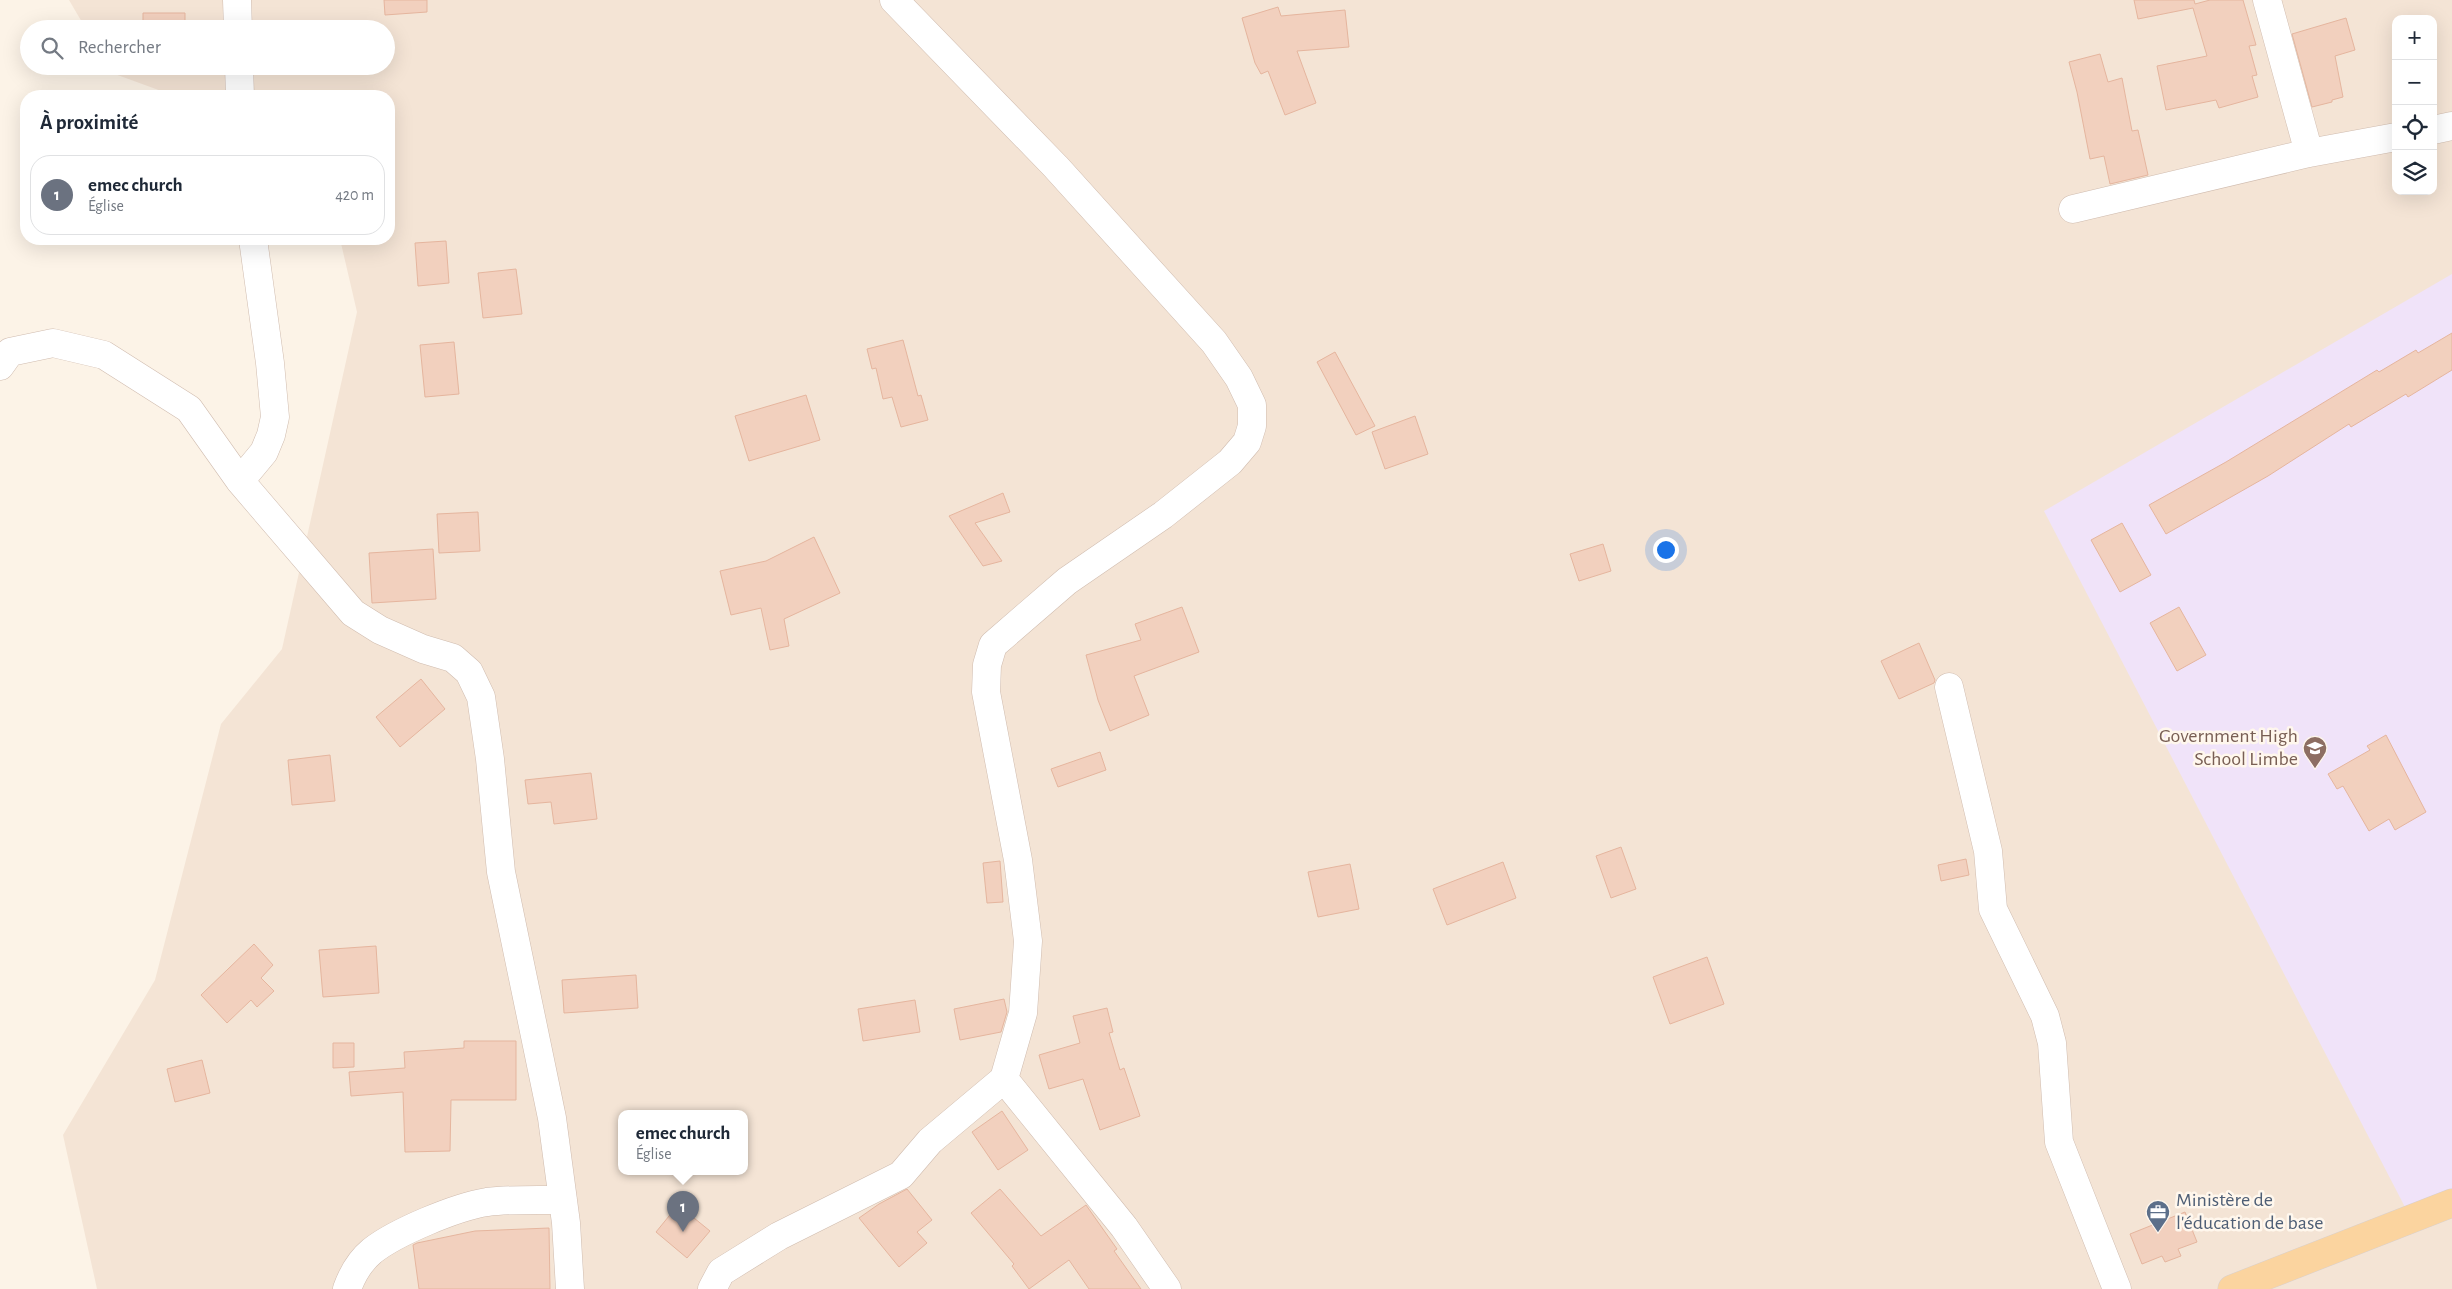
<!DOCTYPE html>
<html lang="fr">
<head>
<meta charset="utf-8">
<style>
  :root { --surface:#fff; --page:#f6f6f7; --text:#1f2937; --muted:#747a83; --line:#e0e1e3; --accent:#0f766e }
  body { margin:0; font-family:"Alegreya Sans",sans-serif; background:var(--page); color:var(--text) }
  .controls { position:absolute; right:15px; top:15px; display:grid; overflow:hidden; border-radius:10px; box-shadow:0 5px 20px #0002 }
  .controls button { width:45px; height:45px; display:grid; place-items:center; padding:0; border:0; border-bottom:1px solid var(--line); background:var(--surface); color:var(--text); font:25px sans-serif }
  .you { position:absolute; left:1665px; top:549px; width:18px; height:18px; margin:-12px; border:4px solid #fff; border-radius:50%; background:#1a73e8; box-shadow:0 0 0 8px #1a73e833 }
  .badge { display:grid; place-items:center; width:32px; height:32px; border-radius:50%; background:var(--accent); color:#fff; font-size:16px; font-weight:700 }
  .pin { position:absolute; translate:-50% -41px; filter:drop-shadow(0 1px 2px #0008) }
  .pin::after { content:''; position:absolute; top:26px; width:18px; height:15px; background:inherit; clip-path:polygon(0 0,100% 0,50% 100%) }
  .popup { position:absolute; left:618px; top:1110px; width:130px; height:65px; box-sizing:border-box; display:grid; place-content:center; border-radius:10px; background:var(--surface); filter:drop-shadow(0 1px 4px #0005); font-size:16px; white-space:nowrap; color:var(--muted) }
  .popup b { font-size:19px; color:var(--text) }
  .popup::after { content:''; position:absolute; left:50%; top:100%; margin-left:-10px; border:10px solid transparent; border-top-color:var(--surface) }
  .list { margin:0; padding:0; list-style:none }
  h2 { display:flex; justify-content:space-between; align-items:center; height:65px; margin:0; padding:0 20px; font-size:21px }
  h2 small { font-size:16px; font-weight:400; color:var(--muted) }
  .list li { display:grid; grid-template-columns:32px 1fr auto; gap:15px; align-items:center; box-sizing:border-box; height:80px; margin:0 10px 10px; padding:0 10px; border:1px solid var(--line); border-radius:20px }
  .list b { display:block; font-size:19px; white-space:nowrap }
  .list p { margin:0; font-size:16px; white-space:nowrap; color:var(--muted) }
  .list em { font-size:16px; font-style:normal; color:var(--muted) }
  .icon { flex:none; width:28px; height:28px; fill:none; stroke:currentColor; stroke-width:2; stroke-linecap:round; stroke-linejoin:round }
  .map { position:relative; flex:none; width:2452px; height:1289px; overflow:hidden }
  .search { position:absolute; background:var(--surface); box-shadow:0 5px 20px #0002; left:20px; top:20px; width:375px; height:55px; display:flex; align-items:center; gap:12px; box-sizing:border-box; padding:0 18px; border-radius:28px; color:var(--muted); font-size:19px }
  .panel { position:absolute; background:var(--surface); box-shadow:0 5px 20px #0002; left:20px; top:90px; width:375px; height:155px; border-radius:20px }
  .map>svg:first-child { display:block }
  .residential { fill:#f4e4d5; fill-rule:evenodd }
  .education { fill:#f0e3f9 }
  .building { fill:#f2d0be; stroke:#e5b59e }
  .lines { fill:none; stroke-linecap:round; stroke-linejoin:round }
  .minor-casing { stroke:#d0bcaf; stroke-width:29 }
  .major-casing { stroke:#d9d0cd; stroke-width:29 }
  .minor { stroke:#fff; stroke-width:28 }
  .major { stroke:#fbd49f; stroke-width:28 }
  .labels { text-anchor:middle; dominant-baseline:central; stroke-width:5; stroke-linejoin:round; paint-order:stroke }
  .education-label { font-size:20px; fill:#785e54; stroke:#fff7ed; text-anchor:end }
  .service-label { font-size:20px; fill:#4e5e75; stroke:#fff7ed; text-anchor:start }
</style>
</head>
<body>
<div class="map">
<svg width="2452" height="1289" viewBox="0 0 2452 1289">
  <rect width="100%" height="100%" fill="#fcf3e7"/>
  <path class="residential" d="M69,0H2452V1289H97L63,1135L155,980L221,724L282,649L357,312L340,239H389V96H175L112,73L108,66H386V29H86ZM2396,19H2433V191H2396ZM622,1113H744V1171H622Z"/>
  <path class="education" d="M2452,274V1192L2406,1209L2044,511Z"/>
  <path class="building" d="M384,0H427V12L385,15Z
    M2134,0H2194L2195,4L2210,0H2243L2256,45L2249,46L2257,75L2252,76L2258,97L2219,108L2216,100L2166,110L2157,66L2207,56L2193,8L2138,19Z
    M1278,7L1281,16L1345,10L1349,47L1297,51L1316,103L1285,115L1268,71L1261,74L1255,63L1242,18Z
    M143,13H185V29H143Z
    M2346,18L2355,50L2335,56L2343,97L2332,100V102L2312,107L2292,34Z
    M2100,54L2108,82L2122,78L2132,131L2138,130L2148,175L2110,184L2104,156L2090,159L2077,92L2069,62Z
    M446,241L449,283L418,286L415,243Z
    M516,269L522,314L483,318L478,273Z
    M2452,333V370L2408,397L2406,394L2351,427L2349,424L2268,476L2166,534L2149,505L2226,462L2377,370L2379,372L2416,350L2418,353Z
    M903,340L918,396L921,395L928,420L901,427L892,397L883,399L876,368L872,369L867,349Z
    M454,342L459,394L425,397L420,345Z
    M1335,352L1375,426L1356,435L1317,362Z
    M806,395L820,440L749,461L735,416Z
    M1415,416L1428,454L1385,469L1372,432Z
    M1003,493L1010,512L975,523L1002,561L983,566L949,516Z
    M478,512L480,551L439,553L437,514Z
    M2122,523L2151,575L2120,592L2091,540Z
    M814,537L840,593L784,619L789,646L770,650L761,608L731,615L720,571L766,561Z
    M1603,544L1611,571L1579,581L1570,554Z
    M433,549L436,599L372,603L369,553Z
    M1182,607L1199,652L1134,676L1149,715L1110,731L1098,700L1086,655L1141,640L1135,624Z
    M2179,607L2206,655L2177,671L2150,623Z
    M1919,643L1935,680L1934,683L1899,699L1881,661Z
    M421,679L445,709L400,747L376,717Z
    M2386,735L2426,812L2395,830L2389,819L2369,831L2343,786L2337,789L2328,774L2370,750L2367,746Z
    M1100,752L1106,770L1058,787L1051,769Z
    M330,755L335,801L292,805L288,760Z
    M591,773L597,819L554,824L551,802L528,804L525,780Z
    M1621,847L1636,889L1611,898L1596,856Z
    M1966,859L1969,875L1941,881L1938,865Z
    M1000,861L1003,902L987,903L983,863Z
    M1503,862L1516,898L1447,925L1433,889Z
    M1350,864L1359,909L1318,917L1308,872Z
    M254,944L273,965L261,978L274,991L257,1007L251,1000L227,1023L201,995Z
    M376,946L379,993L323,997L319,950Z
    M1707,957L1724,1004L1670,1024L1653,977Z
    M636,975L638,1008L564,1013L562,980Z
    M1004,999L1007,1012L1001,1032L960,1040L954,1009Z
    M915,1000L920,1032L863,1041L858,1009Z
    M1107,1008L1113,1032L1109,1033L1120,1070L1124,1068L1140,1116L1100,1130L1083,1079L1049,1089L1039,1055L1080,1043L1073,1016Z
    M464,1041H516V1100H451L450,1151L405,1152L403,1092L351,1096L349,1072L405,1068L404,1052L464,1048Z
    M333,1043H354V1067L333,1068Z
    M202,1060L210,1093L175,1102L167,1069Z
    M1002,1111L1028,1150L998,1170L972,1132Z
    M907,1189L932,1220L917,1232L927,1243L899,1267L859,1218L879,1204Z
    M1000,1189L1041,1236L1086,1205L1117,1249L1114,1251L1141,1289H1089L1069,1260L1029,1289L1012,1266L1014,1264L971,1213Z
    M678,1205L710,1231L687,1258L656,1232Z
    M2185,1212L2197,1242L2178,1249L2181,1256L2165,1262L2162,1256L2142,1264L2130,1234Z
    M549,1228L550,1289H419L413,1245L417,1243L475,1231Z"/>
  <g class="lines">
    <g class="minor-casing">
      <path id="minor" d="M237,0L238,29
        M2267,0L2309,153
        M239,66L240,96
        M2433,130L2452,126
        M2073,209L2309,153L2396,137
        M0,366L10,352L53,343L104,355L189,409L240,481L353,613L380,630L423,649L453,658L469,672L481,697L490,759L501,872L552,1118L566,1223L570,1289
        M240,481L264,452L271,435L275,417L270,363L253,239
        M1949,687L1988,851L1993,909L2045,1016L2052,1043L2059,1142L2117,1289
        M1004,1079L1124,1227L1167,1289
        M347,1289C352,1275 360,1261 372,1251C396,1232 456,1207 487,1202C511,1199 538,1200 563,1200
        M712,1289L721,1272L779,1236L901,1175L930,1141L1004,1079L1023,1013L1028,941L1018,860L986,692L987,665L993,645L1067,581L1163,515L1230,462L1247,442L1252,426V405L1239,378L1214,342L1056,167L894,0"/>
    </g>
    <g class="major-casing">
      <path id="major" d="M2232,1289L2452,1203"/>
    </g>
    <use href="#minor" class="minor"/>
    <use href="#major" class="major"/>
  </g>
  <defs>
    <g id="school-pin" transform="scale(1.25)"><path d="M0 17L-7.5 6A9.5 9.5 0 1 1 7.5 6Z" fill="#8d6e63" stroke="#fff7ed"/><path d="M0-5L7-2L0 1L-7-2ZM-4 1L0 2.5L4 1V4Q0 6-4 4Z" fill="#fff"/></g>
    <g id="office-pin" transform="scale(1.25)"><path d="M0 17L-7.5 6A9.5 9.5 0 1 1 7.5 6Z" fill="#5c6f8a" stroke="#fff7ed"/><path d="M-6-3h4V-5.5h4V-3h4V5H-6ZM-1-4.5V-3h2v-1.5ZM-6 0V1H6V0Z" fill="#fff"/></g>
  </defs>
  <g fill-rule="evenodd">
    <use href="#school-pin" x="2315" y="748"/>
    <use href="#office-pin" x="2158" y="1212"/>
  </g>
  <g class="labels">
    <g class="education-label">
      <text x="2298" y="736">Government High<tspan x="2298" dy="23">School Limbe</tspan></text>
    </g>
    <g class="service-label">
      <text x="2176" y="1200">Ministère de<tspan x="2176" dy="23">l'éducation de base</tspan></text>
    </g>
  </g>
</svg>
<div class="controls">
<button>+</button>
<button>−</button>
<button><svg class="icon" aria-label="locate" viewBox="0 0 24 24"><circle cx="12" cy="12" r="6"/><path d="M12 2v4M12 18v4M2 12h4M18 12h4"/></svg></button>
<button><svg class="icon" aria-label="layers" viewBox="0 0 24 24"><path d="M12 4l9 5-9 5-9-5zM3 14l9 5 9-5"/></svg></button>
</div>
<div class="you"></div>
<div class="pin badge" style="left:683px;top:1232px;background:#6b7280">1</div>
<div class="popup"><b>emec church</b>Église</div>
<div class="search"><svg class="icon" aria-label="search" viewBox="0 0 24 24"><circle cx="10" cy="10" r="6"/><path d="M15 15l6 6"/></svg>Rechercher</div>
<section class="panel">
<h2>À proximité<small></small></h2>
<ul class="list">
<li><span class="badge" style="background:#6b7280">1</span><div><b>emec church</b><p>Église</p></div><em>420 m</em></li>
</ul>
</section>
</div>
</body>
</html>
